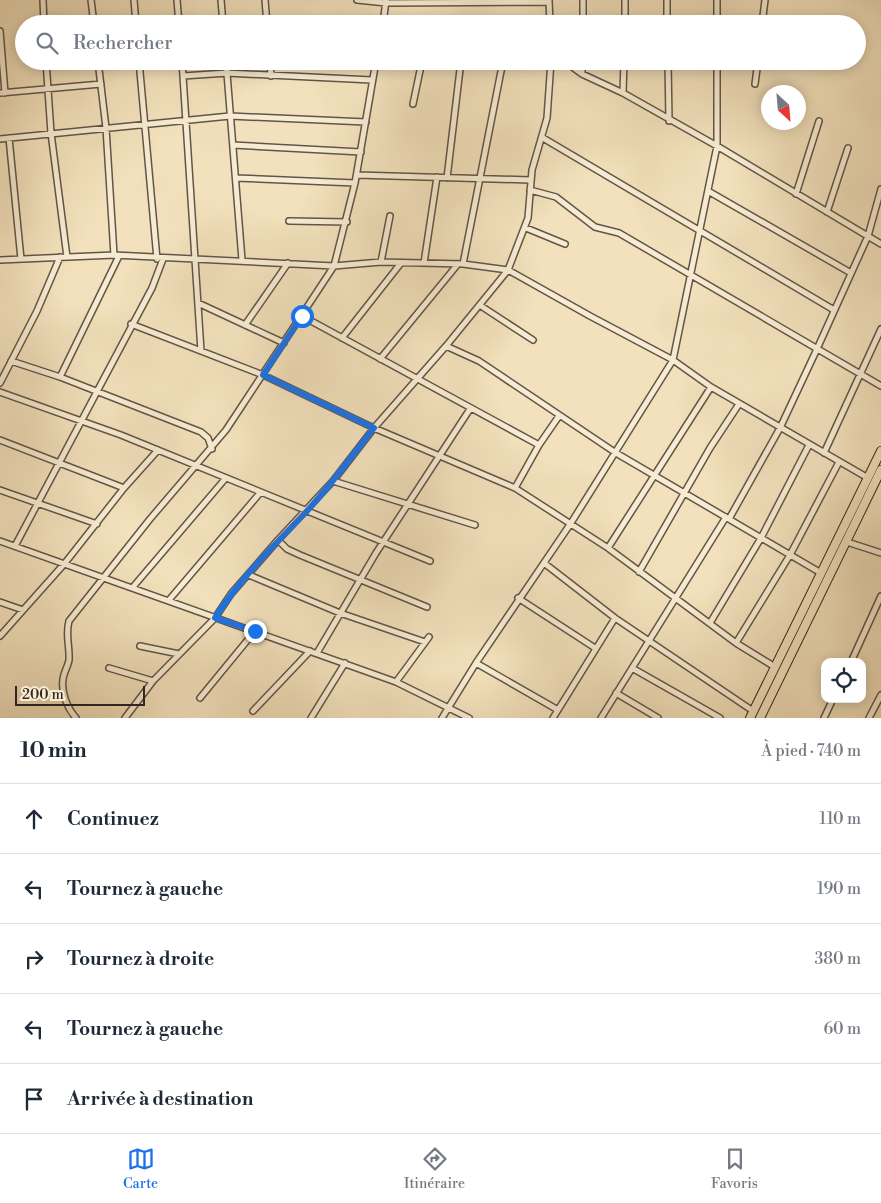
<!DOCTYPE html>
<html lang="fr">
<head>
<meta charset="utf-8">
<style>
  :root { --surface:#fff; --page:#f2f2f3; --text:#1f2937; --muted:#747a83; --line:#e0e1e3; --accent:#1a73e8 }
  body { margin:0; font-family:"Libre Bodoni",serif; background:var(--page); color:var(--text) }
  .controls { position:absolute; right:15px; bottom:15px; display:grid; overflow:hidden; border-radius:10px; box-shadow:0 2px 12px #0003 }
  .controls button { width:45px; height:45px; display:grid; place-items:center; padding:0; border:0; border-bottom:1px solid var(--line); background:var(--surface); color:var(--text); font:25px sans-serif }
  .compass { position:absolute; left:761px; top:85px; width:45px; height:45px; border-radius:50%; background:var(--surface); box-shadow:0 2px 12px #0003; rotate:154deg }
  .scale { position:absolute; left:15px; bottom:12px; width:130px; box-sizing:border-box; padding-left:5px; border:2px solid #33261f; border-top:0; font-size:14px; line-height:18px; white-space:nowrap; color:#33261f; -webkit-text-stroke:4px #f7ecd3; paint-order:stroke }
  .stop { position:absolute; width:15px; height:15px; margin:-11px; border:4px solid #1a73e8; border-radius:50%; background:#fff }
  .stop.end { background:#1a73e8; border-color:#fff; box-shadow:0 1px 5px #0008 }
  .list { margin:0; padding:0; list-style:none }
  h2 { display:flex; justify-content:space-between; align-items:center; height:65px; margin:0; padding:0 20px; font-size:21px }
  h2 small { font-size:16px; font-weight:400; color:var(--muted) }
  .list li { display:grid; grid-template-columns:32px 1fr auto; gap:15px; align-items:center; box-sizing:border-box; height:70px; padding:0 20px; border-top:1px solid var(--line) }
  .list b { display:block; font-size:19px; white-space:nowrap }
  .list em { font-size:16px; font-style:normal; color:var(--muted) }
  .icon { flex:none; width:28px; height:28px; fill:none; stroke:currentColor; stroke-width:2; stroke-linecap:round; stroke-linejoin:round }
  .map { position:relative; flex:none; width:881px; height:718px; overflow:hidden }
  .search { position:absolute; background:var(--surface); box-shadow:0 2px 12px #0003; left:15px; right:15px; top:15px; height:55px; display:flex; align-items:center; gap:12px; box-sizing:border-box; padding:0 18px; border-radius:28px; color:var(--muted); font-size:19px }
  .sheet { height:415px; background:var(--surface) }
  nav { display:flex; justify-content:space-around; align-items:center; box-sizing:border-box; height:70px; border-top:1px solid var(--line); background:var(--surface); font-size:14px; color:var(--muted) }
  nav a { display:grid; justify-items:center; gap:2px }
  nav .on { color:var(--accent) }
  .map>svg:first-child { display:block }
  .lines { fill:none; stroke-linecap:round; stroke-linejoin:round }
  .street-casing { stroke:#635546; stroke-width:8 }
  .primary-casing { stroke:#33261f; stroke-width:10 }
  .street { stroke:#f7ecd3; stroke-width:5 }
  .primary { stroke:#f2e1bc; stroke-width:8 }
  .route { stroke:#1a73e8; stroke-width:6 }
</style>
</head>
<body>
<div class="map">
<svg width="881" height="718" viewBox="0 0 881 718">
  <rect width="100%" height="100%" fill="#f2e1bc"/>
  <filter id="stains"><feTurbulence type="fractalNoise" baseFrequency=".004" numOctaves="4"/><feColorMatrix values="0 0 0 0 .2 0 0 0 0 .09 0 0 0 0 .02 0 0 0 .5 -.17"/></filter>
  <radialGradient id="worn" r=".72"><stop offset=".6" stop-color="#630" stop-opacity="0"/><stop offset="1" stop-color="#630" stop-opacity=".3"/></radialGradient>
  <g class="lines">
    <g class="street-casing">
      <path id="street" d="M43,0L44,24
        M91,0L94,24
        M134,0L136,24
        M177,0L179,24
        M221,0L223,24
        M265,0L267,24
        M357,0L386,3L549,2
        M549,0L550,24
        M667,0V24
        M383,24L386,0
        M583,24V0
        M625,24V0
        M717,24V0
        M762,24L765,0
        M0,31L5,93
        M46,61L51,133L67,257
        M98,61L106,128L114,255
        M139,61L157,259
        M182,61L201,351
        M226,61L242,260
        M270,61L271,76
        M564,61L582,74L623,93L717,146L881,244
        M668,61L669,121
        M582,74V61
        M183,76L227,73L372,80
        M755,84L758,61
        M0,93L101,84
        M623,93L624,61
        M413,104L422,61
        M9,138L21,259
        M543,138L834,310
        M0,139L230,116L366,122
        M233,145L361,152
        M357,175L530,180
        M236,178L355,183
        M447,178L461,61
        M530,190L556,197L595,227L619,233L881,386
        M708,191L851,273
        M796,194L819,121
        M827,212L848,148
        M289,221L347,222
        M526,228L565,244
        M0,260L114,255L334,266L381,262L463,264L508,270L590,316L673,360L711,387L868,478
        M381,262L390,216
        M424,263L437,177
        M463,264L503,61
        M198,303L284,343
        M481,306L533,340
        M302,316L539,445
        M131,324L263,375L374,428L515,488L608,548L736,643L775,667
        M245,325L288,263
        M342,338L401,263
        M446,346L479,361L616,453L821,573
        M380,359L458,264
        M11,361L60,377L201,432L208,438L212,449
        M60,377L119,256
        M0,383L37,311L60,257
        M0,392L121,435L430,561
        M0,440L124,488
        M824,453L881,329
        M333,481L475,525
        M515,488L539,445L559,416
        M0,490L97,524
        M729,519L780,428L817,349L868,236L881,189
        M278,540L287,549L300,555L427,607
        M0,541L396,682L469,718
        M847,542L881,553
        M15,546L152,288L163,259
        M608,548L711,387
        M544,563L615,618L753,711
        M639,572L710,448L739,404
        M249,575L340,613L425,642
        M133,587L225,479
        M518,598L595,648
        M169,600L260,493
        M0,602L23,610
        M710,623L761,538L809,445
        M0,636L65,563L124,488L158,450
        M736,643L790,555L839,462
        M140,646L179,654
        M317,653L376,553L470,409
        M851,662L881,596
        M109,668L153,681
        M632,668L720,718
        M396,682L429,637
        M616,693L658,718
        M200,698L255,631
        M558,710L476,663L571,523L673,360L717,146V61
        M253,711L310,651
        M76,718C67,708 61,692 63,679C64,672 68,666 69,660C70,647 65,635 69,621L150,519L226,430L334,266L355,183L376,61
        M125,718L153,681L215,618L231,594L278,540L333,481L374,428L446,346L508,270L528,218L532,170L547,118L551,61
        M311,718L345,663
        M442,718L476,663
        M553,718L615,618
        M601,718L726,517
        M824,718L833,699
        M869,718L881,695"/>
    </g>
    <g class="primary-casing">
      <path id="primary" d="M750,718L881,451
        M760,718L881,470"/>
    </g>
    <use href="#street" class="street"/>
    <use href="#primary" class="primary"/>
  </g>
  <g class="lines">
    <path class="route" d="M255,631L215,618C240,578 275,545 307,511C331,485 352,456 374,428L263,375L302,316"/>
  </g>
  <rect width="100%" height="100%" filter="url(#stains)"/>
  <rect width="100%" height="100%" fill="url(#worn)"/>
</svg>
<div class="controls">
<button><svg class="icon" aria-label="locate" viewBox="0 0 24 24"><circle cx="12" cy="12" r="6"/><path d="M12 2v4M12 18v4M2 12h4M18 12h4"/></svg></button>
</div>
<svg class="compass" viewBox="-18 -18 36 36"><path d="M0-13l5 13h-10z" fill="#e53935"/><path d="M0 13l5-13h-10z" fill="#747a83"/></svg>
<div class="scale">200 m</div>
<div class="stop" style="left:302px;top:316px"></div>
<div class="stop end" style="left:255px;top:631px"></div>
<div class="search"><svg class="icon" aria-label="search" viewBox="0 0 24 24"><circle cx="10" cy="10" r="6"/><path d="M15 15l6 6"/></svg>Rechercher</div>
</div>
<section class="sheet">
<h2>10 min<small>À pied · 740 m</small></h2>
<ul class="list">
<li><svg class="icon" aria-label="ahead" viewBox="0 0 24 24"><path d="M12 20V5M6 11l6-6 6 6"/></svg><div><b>Continuez</b></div><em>110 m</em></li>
<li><svg class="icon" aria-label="left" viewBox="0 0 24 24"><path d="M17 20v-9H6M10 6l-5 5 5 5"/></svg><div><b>Tournez à gauche</b></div><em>190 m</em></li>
<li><svg class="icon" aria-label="right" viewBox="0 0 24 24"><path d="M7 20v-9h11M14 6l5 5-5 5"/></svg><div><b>Tournez à droite</b></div><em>380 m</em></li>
<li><svg class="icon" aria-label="left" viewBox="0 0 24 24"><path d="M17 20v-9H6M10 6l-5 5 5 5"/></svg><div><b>Tournez à gauche</b></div><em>60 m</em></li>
<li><svg class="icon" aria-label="arrive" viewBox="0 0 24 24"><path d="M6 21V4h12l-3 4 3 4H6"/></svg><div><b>Arrivée à destination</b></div></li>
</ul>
</section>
<nav>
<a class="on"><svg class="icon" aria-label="map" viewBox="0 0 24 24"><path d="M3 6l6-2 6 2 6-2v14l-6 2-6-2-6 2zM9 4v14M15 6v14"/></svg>Carte</a>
<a><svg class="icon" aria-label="directions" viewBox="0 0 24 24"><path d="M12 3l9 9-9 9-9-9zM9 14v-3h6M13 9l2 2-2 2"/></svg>Itinéraire</a>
<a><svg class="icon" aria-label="saved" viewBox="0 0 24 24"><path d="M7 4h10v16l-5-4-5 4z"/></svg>Favoris</a>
</nav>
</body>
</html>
